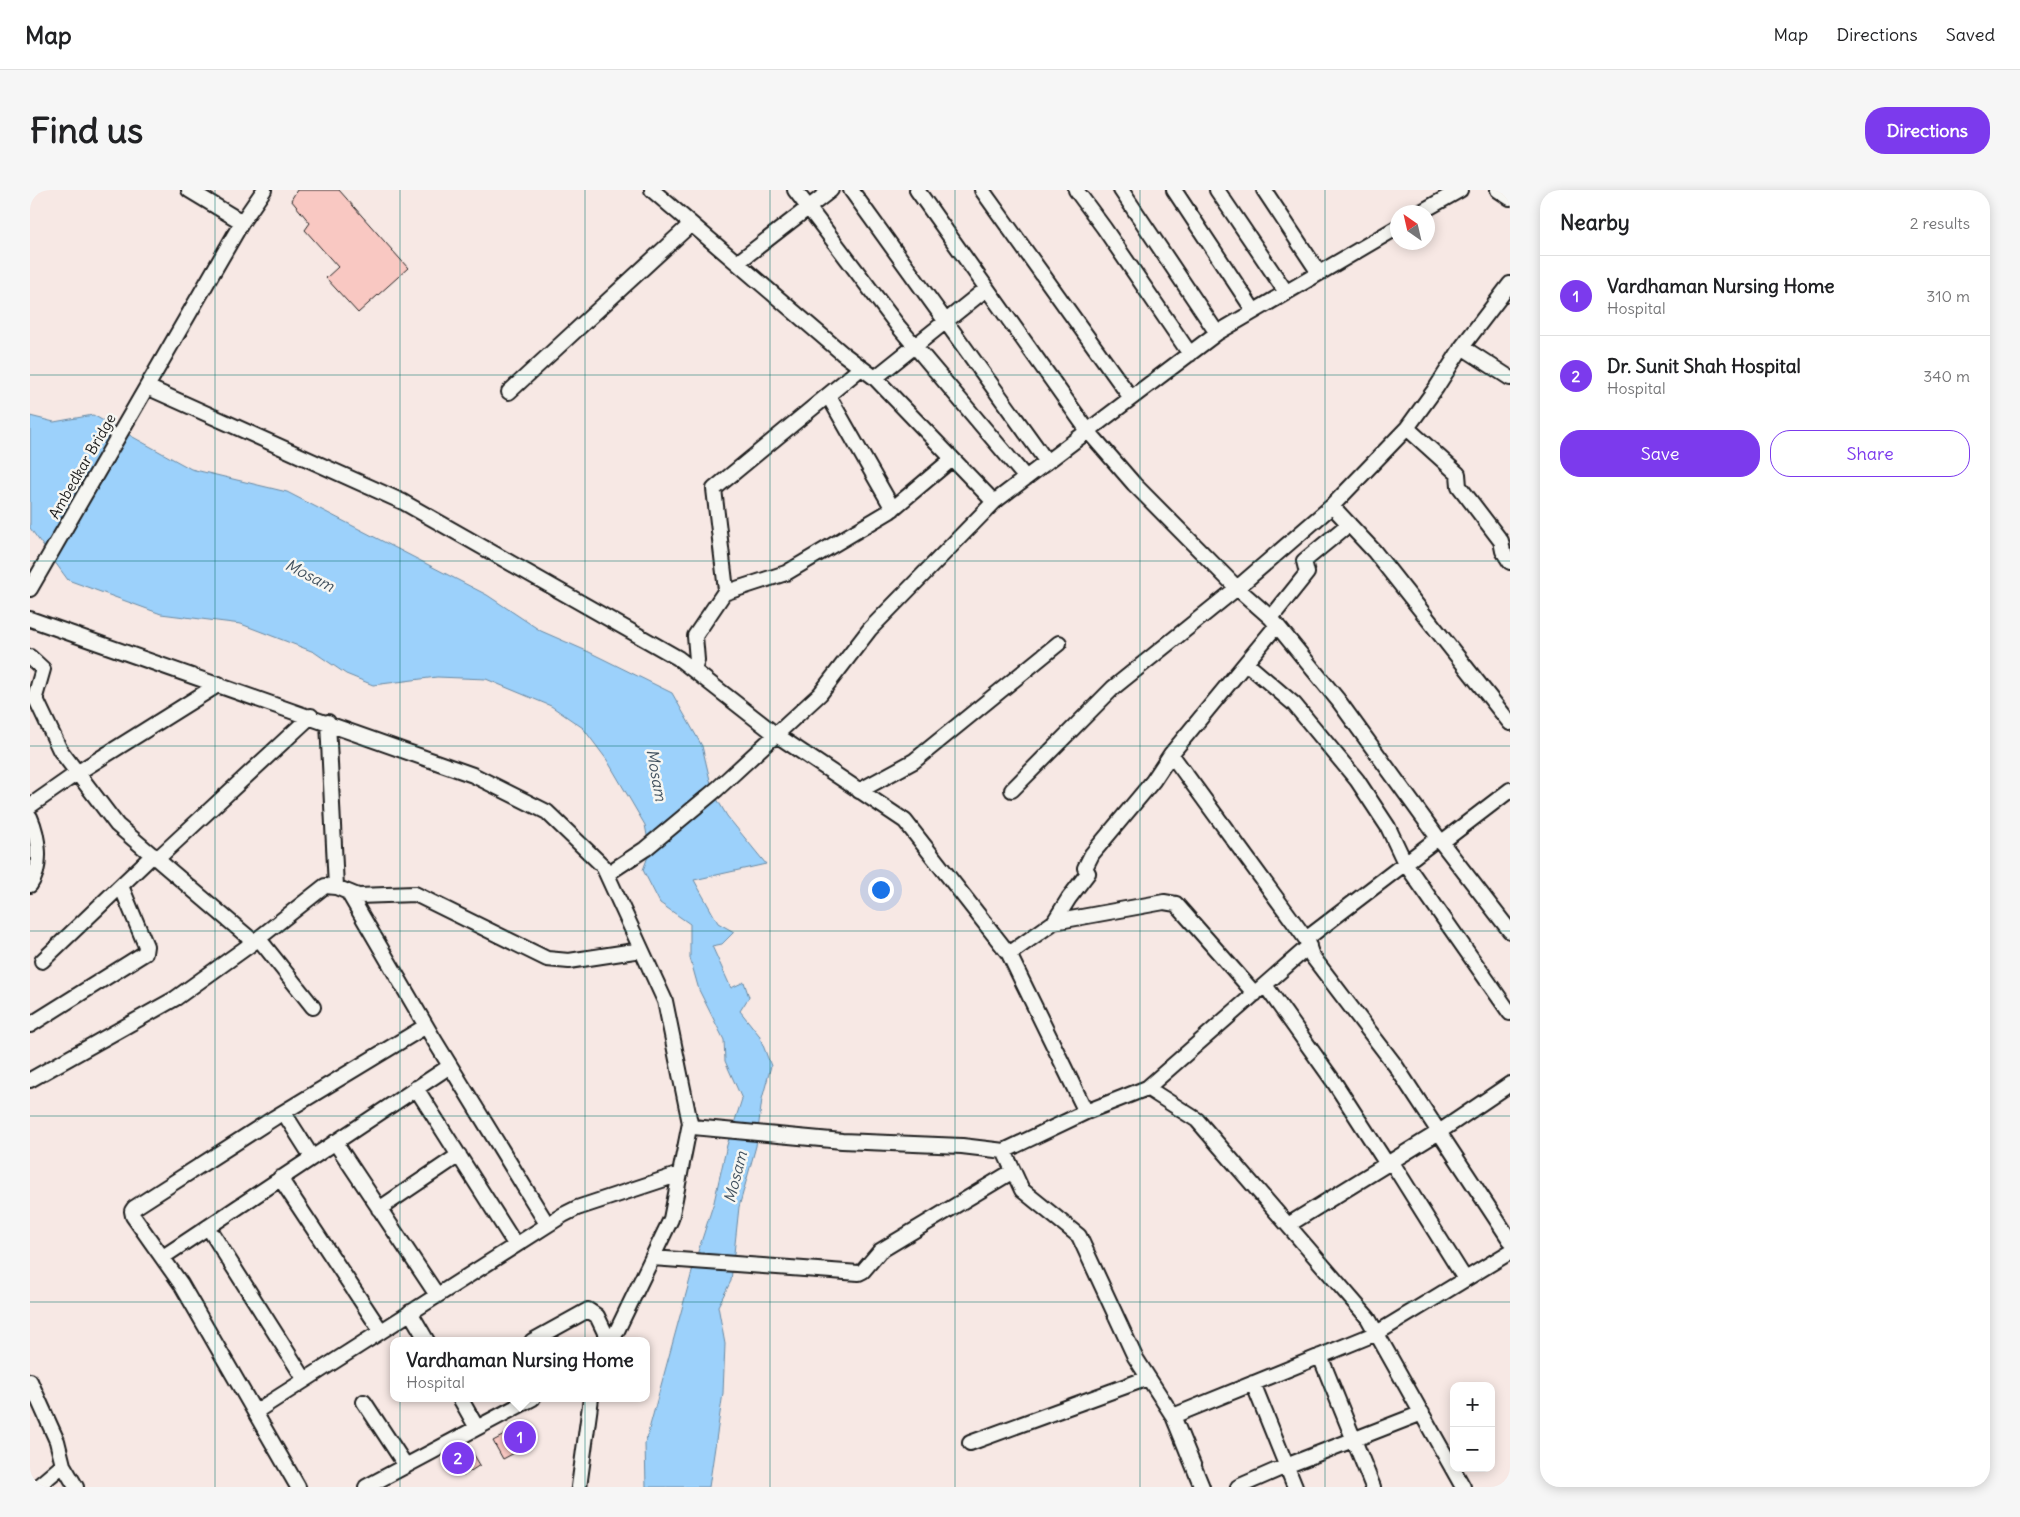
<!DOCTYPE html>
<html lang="en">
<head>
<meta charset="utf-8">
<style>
  :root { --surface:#fff; --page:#f6f6f6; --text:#202124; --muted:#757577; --line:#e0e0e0; --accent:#7c3aed }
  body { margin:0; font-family:Delius,sans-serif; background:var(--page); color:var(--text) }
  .controls { position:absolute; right:15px; bottom:15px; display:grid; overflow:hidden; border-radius:10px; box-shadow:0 2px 12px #0003 }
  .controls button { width:45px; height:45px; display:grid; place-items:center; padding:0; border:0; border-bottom:1px solid var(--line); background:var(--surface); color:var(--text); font:25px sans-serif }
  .compass { position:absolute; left:1360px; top:15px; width:45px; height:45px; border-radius:50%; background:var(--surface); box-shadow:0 2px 12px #0003; rotate:326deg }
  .you { position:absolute; left:850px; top:699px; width:18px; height:18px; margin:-12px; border:4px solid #fff; border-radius:50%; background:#1a73e8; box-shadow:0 0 0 8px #1a73e833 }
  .badge { display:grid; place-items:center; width:32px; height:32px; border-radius:50%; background:var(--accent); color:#fff; font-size:16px; font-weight:700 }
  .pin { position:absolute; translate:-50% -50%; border:2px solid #fff; box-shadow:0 1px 5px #0006 }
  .popup { position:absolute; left:360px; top:1147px; width:260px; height:65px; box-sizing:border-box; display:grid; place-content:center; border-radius:10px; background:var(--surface); filter:drop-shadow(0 1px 4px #0005); font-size:16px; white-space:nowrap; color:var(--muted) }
  .popup b { font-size:19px; color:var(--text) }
  .popup::after { content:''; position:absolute; left:50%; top:100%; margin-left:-10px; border:10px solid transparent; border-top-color:var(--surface) }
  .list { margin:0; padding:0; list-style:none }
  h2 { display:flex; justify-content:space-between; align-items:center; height:65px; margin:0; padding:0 20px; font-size:21px }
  h2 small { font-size:16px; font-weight:400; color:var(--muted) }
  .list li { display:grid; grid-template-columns:32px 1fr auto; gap:15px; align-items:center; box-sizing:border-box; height:80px; padding:0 20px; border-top:1px solid var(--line) }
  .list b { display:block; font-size:19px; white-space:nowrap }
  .list p { margin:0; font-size:16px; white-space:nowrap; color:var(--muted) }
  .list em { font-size:16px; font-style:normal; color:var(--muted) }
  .actions { display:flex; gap:10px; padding:15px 20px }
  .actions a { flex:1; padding:11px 0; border:1px solid var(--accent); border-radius:20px; text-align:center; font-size:18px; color:var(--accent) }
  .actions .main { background:var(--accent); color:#fff }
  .map { position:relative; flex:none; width:1480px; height:1297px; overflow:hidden; border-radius:20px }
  header { display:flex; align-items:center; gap:30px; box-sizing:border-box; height:70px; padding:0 25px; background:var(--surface); border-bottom:1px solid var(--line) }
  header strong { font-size:24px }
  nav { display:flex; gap:28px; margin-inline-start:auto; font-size:18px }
  .intro { display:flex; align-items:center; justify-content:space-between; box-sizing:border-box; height:120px; padding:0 30px }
  h1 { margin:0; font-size:35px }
  .button { padding:12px 22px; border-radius:20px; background:var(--accent); color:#fff; font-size:18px; font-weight:700 }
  main { display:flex; gap:30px; padding:0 30px }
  aside { flex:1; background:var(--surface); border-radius:20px; box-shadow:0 2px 12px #0003 }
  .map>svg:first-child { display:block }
  .water { fill:#9cd1fb; stroke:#6989a2 }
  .building { fill:#f9c8c2; stroke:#1c1c1c }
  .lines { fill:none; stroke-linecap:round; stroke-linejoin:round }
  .minor-casing { stroke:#1c1c1c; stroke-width:18 }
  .minor { stroke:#f6f6f2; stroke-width:14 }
  .grid { fill:none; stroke:#0f766e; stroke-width:1; stroke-opacity:0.55 }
  .labels { text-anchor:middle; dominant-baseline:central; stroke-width:5; stroke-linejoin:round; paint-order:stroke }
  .street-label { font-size:15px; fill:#1c1c1c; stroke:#f6f6f2 }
  .water-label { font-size:16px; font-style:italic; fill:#42525f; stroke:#f6f6f2 }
</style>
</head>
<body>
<header>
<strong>Map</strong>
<nav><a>Map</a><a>Directions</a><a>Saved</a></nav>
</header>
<div class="intro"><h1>Find us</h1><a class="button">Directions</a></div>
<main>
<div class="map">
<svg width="1480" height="1297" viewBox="0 0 1480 1297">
  <rect width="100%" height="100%" fill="#f7e8e4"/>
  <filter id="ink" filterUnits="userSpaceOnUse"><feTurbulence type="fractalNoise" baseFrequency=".02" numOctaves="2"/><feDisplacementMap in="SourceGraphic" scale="10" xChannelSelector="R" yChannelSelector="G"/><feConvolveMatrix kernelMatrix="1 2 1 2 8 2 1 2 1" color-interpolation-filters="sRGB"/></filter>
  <g filter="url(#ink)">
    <path class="water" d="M63,225L161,279L257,302L457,405L511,441L559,462L642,503L672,556L680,590L687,609L697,626L736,674L664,690L688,733L704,742L692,754L682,756L701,798L714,792L719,807L710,821L729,845L741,876L732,909L726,956L709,1017L701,1091L688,1116L695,1154L693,1203L679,1297H616L615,1254L665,1071L684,1012L697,955L712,909L695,871L694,850L669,800L660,768V734L630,713L613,680L620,661L615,635L577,570L553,538L521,516L456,489L407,487L343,495L316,484L284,462L211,434L131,424L38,390L0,338V226L24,232Z"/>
    <path class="building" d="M267,0H309L378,78L328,123L296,88L308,77L275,40L280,33L261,10Z
      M493,1235L503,1253L473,1269L463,1251Z
      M437,1253L450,1275L433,1286L419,1263Z"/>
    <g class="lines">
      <g class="minor-casing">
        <path id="minor" d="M622,0L812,163L845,188L964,312
          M765,0L868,136L996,288
          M821,0L1017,272
          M887,0L1058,241L1104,294L1207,398L1302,316L1377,238L1406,198L1432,157L1480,94
          M952,0L1101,208
          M1046,0L1074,38L1160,164
          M1091,0L1187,143
          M1144,0L1224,121
          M1187,0L1256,102
          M1234,0L1289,83
          M1468,0L1480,8
          M1391,22L1430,0
          M212,32L234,0
          M707,73L801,0
          M1432,157L1480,188
          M845,188L956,99
          M117,197L373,312L648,468L745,544L875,631L979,764L1056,922
          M479,202L661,34
          M798,205L863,319
          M1377,238L1428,284L1429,296L1471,351L1473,361L1480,372
          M1302,316L1344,361L1480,533
          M0,399L212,32L159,0
          M694,403L756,383L860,321L922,269
          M1241,428L1277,383L1274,371L1319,334
          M0,429L443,585L517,622L573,676L635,811L660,933L663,937L812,951L932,956L974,961L1056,922L1117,898L1167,930L1338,1128L1433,1297
          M0,467L13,479L5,507L30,560L87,635L224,752L146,808L0,890
          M1216,473L1264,514L1327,590L1358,637L1375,673L1480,823
          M664,480L667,470L665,446L696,400L684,299L831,178
          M298,532L306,697
          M1141,564L1276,749L1282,766L1365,875L1480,1050
          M982,600L1083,498L1207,398L1241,428L1308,510L1408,648
          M829,601L884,571L1029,453
          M0,616L47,583L189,494
          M0,627C8,645 13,677 0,695
          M1412,652L1480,600
          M127,669L281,526
          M577,684L615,659L687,599L790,504L840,439L964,312L1187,143L1368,37
          M318,702L403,848L517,1034
          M1024,732L1134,712L1146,714L1225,804
          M229,749L283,817
          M1276,749L1408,648L1480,741
          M224,752L295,696L306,697L328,706L385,704L517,769L539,771L611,760
          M979,764L1024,732L1039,708L1058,683L1055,678L1062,664L1123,591L1141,564L1247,435
          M12,771L123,665
          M1235,795L1304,892L1357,974
          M0,835L115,763L116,756L91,696
          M386,898L485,1054
          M1117,898L1279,756
          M254,923L282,967
          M305,952L407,1105
          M974,961L992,1000L1049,1046L1105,1167L1143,1226L1347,1143L1480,1062
          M1361,971L1435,1089
          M250,988L351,1141
          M349,1019L429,965
          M1258,1035L1409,942L1480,894
          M178,1037L275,1190
          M133,1067L420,876
          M622,1068L829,1083L833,1081L850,1061L983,981
          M380,1122L397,1151
          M502,1151L558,1120L567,1126L579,1151
          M582,1151L641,1029L660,933
          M1290,1166L1343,1297
          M0,1191L27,1251L33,1275L7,1297
          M1223,1193L1265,1297
          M430,1208L447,1238
          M334,1212L376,1276
          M225,1222L533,1025L547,1018L650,984
          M1143,1226L1172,1297
          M940,1253L1118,1188
          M33,1275L46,1297
          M268,1297L151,1094L103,1026L102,1021L104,1018L244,928L396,836
          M336,1297L503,1208
          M549,1297L561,1208
          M1208,1297L1256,1276L1392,1223"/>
      </g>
      <use href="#minor" class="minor"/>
    </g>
  </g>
  <path class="grid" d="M185,0V1297M370,0V1297M555,0V1297M740,0V1297M925,0V1297M1110,0V1297M1295,0V1297M0,185H1480M0,371H1480M0,556H1480M0,741H1480M0,926H1480M0,1112H1480"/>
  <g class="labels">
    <g class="street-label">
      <text transform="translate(52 276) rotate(-60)">Ambedkar Bridge</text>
    </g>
    <g class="water-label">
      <text transform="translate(280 385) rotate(27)">Mosam</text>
      <text transform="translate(627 585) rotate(80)">Mosam</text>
      <text transform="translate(705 987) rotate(-76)">Mosam</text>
    </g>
  </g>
</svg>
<div class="controls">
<button>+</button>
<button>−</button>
</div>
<svg class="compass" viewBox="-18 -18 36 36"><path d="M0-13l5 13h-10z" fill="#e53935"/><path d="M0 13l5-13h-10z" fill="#757577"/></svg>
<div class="you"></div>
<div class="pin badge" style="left:490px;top:1247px">1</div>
<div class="popup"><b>Vardhaman Nursing Home</b>Hospital</div>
<div class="pin badge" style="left:428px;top:1268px">2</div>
</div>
<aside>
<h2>Nearby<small>2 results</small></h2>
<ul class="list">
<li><span class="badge">1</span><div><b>Vardhaman Nursing Home</b><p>Hospital</p></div><em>310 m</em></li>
<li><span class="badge">2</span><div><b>Dr. Sunit Shah Hospital</b><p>Hospital</p></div><em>340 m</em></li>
</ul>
<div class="actions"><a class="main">Save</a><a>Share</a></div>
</aside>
</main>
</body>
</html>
